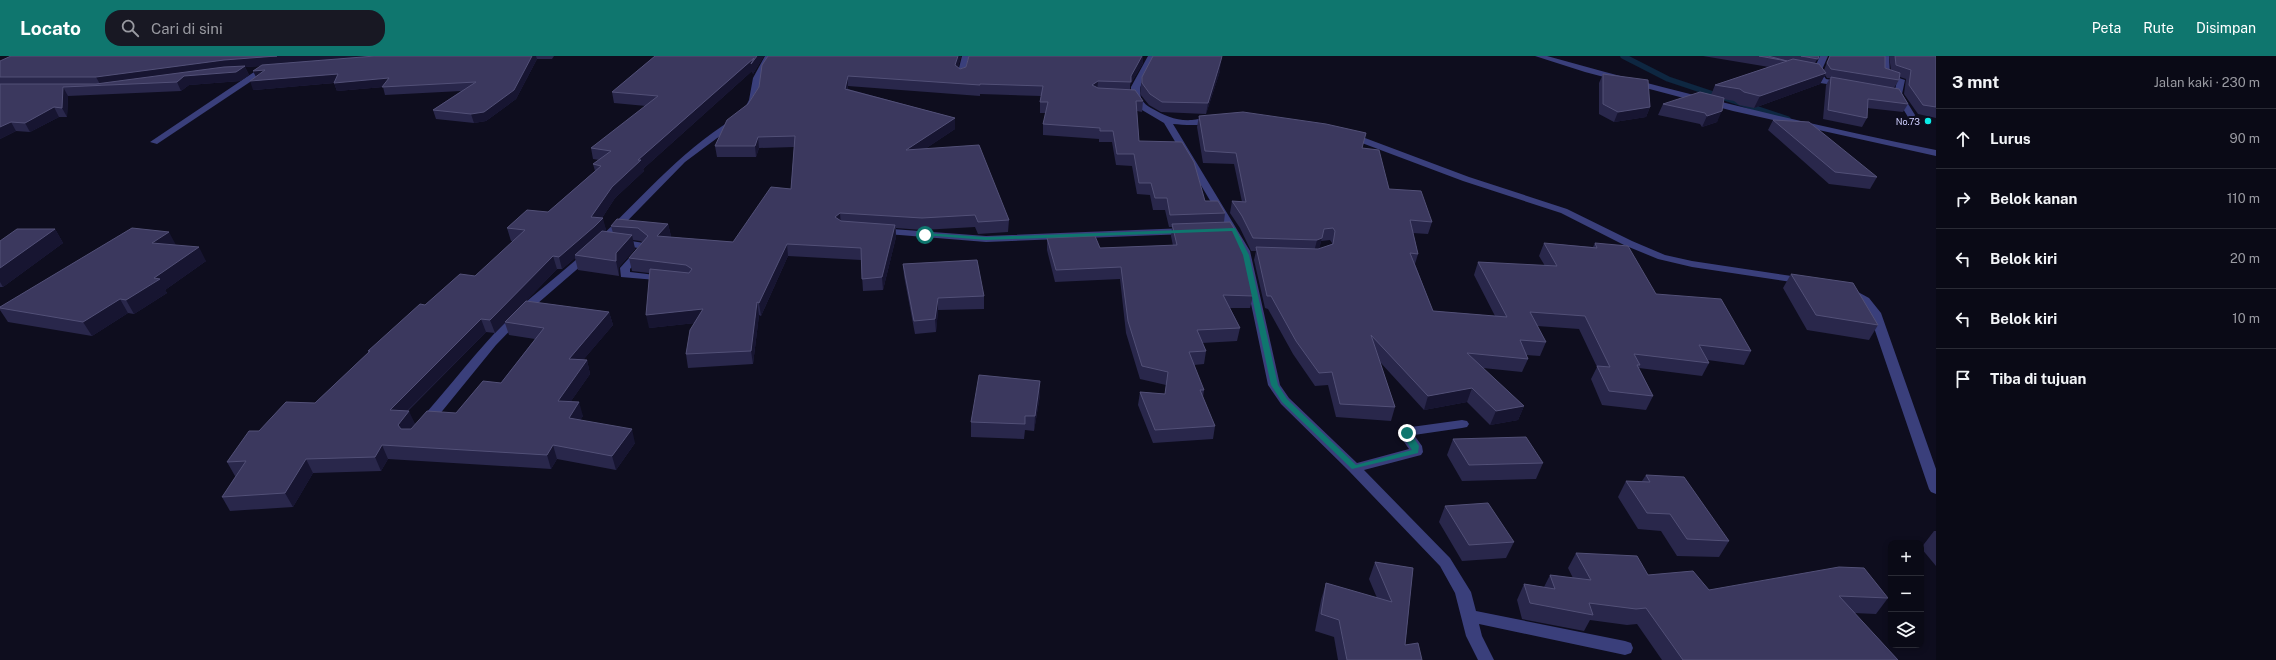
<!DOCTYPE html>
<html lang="id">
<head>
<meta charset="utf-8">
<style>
  :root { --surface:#0a0a16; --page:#181823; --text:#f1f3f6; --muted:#999aa1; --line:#2a2b35; --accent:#0f766e }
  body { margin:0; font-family:"Public Sans",sans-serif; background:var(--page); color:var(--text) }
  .controls { position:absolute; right:12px; bottom:12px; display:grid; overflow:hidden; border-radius:8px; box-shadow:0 2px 6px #0003 }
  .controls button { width:36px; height:36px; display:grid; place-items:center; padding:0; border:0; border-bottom:1px solid var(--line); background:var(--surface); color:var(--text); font:20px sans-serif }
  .stop { position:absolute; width:12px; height:12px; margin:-9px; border:3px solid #0f766e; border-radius:50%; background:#fff }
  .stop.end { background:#0f766e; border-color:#fff; box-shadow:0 1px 4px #0008 }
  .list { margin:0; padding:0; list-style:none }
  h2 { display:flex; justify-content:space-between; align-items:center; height:52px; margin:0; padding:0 16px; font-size:17px }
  h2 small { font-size:13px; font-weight:400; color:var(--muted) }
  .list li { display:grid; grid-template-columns:26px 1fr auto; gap:12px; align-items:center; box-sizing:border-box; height:60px; padding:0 16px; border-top:1px solid var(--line) }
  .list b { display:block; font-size:15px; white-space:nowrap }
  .list em { font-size:13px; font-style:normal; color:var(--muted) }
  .icon { flex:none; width:22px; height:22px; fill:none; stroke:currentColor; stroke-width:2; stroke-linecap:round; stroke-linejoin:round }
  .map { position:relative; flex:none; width:1936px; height:604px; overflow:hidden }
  header { display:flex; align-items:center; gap:24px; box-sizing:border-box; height:56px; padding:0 20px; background:var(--accent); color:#fff }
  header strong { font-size:19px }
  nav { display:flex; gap:22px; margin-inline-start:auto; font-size:14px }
  .search { width:280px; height:36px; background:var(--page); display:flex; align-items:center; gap:10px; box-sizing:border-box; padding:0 14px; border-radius:16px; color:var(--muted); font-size:15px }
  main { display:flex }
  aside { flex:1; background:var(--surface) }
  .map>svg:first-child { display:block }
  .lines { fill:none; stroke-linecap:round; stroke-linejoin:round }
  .stream { stroke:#0e2741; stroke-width:5.5 }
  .street { fill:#3a3f7b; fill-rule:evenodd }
  .wall { fill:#29274b; fill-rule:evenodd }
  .shaded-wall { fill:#171531 }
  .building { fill:#3b385e; stroke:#525077 }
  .route { fill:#0f766e }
  .poi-dot { fill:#0bebe7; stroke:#0e0d1e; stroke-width:1.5 }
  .labels { text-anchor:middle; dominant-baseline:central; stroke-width:4; stroke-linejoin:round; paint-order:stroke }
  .far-poi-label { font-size:9px; fill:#cdcdfd; stroke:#0e0d1e; text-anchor:end }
</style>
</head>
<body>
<header>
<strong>Locato</strong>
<div class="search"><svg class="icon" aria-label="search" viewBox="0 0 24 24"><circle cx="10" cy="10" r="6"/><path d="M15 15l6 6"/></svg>Cari di sini</div>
<nav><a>Peta</a><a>Rute</a><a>Disimpan</a></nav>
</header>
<main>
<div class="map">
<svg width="1936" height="604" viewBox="0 0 1936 604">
  <rect width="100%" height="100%" fill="#0e0d1e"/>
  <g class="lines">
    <path class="stream" d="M1623,0L1668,23L1788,63"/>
    <path class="street" d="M765,0H773L761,22L757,44L752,54H746L745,52L749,44L753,22Z
      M962,0H970L965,20L961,22L957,20Z
      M1148,0H1156C1147,17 1128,39 1151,52C1165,60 1176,65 1192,64C1199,64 1212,58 1218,64C1210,71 1184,69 1173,68L1250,195L1280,329L1289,342L1357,407L1409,393L1400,380L1404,372L1462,364L1467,365L1469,368L1467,371L1462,372L1414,379L1422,390L1423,396L1421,399L1364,414L1450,502L1471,536L1476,555L1625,585L1631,587L1633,592L1631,597L1625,599L1479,568L1482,580L1494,604H1478L1466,580L1455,537L1440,510L1349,415L1281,348L1268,329L1240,195L1164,67L1142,54L1131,38V31Z
      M1535,0H1547C1676,36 1805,68 1936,94V100L1733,55L1585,16Z
      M1820,0H1828L1821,16L1826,23L1847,27V31L1820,27L1814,18L1807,17V13H1814Z
      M1881,0H1889L1890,19L1905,24L1902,38L1915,59L1914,61H1908L1894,38L1897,25L1882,21Z
      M269,11H272V15L265,16L157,88L150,86L260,12Z
      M733,63L740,65L685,106L597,196L530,254L496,289L430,370H420L419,367L420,364C451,329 479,292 512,259C537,235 565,215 589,192C637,147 677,98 733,63Z
      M1349,76L1469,121L1567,153L1632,185L1665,199L1692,205L1805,222L1810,225L1805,228L1692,211L1658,203L1624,189L1561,157L1463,125L1346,81V77Z
      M879,172L986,180L1186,172L1191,175L1186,178L986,186L875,177L874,175Z
      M618,183L644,187L649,192L630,213V216L664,220L669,223L668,225L621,221L620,212L638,192L614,188L613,186Z
      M1847,230L1869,242L1881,257L1936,413V438L1931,436L1929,433L1869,257L1861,246L1843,235L1842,233Z"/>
  </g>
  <path class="wall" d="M11,0H554L552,3H537L516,43L486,65L474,67L436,63L433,54L461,35L385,39L383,31L337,35L334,27L253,34L256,21L260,10L245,11L249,19L240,25L189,29L181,35L68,40L67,61H59L30,76L16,75L0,83V5Z
    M655,0H764L753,18L752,15L643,113L644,115L615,142L602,162L606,174L604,176L613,177L611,170L668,168L671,180L670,181L733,186L791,133L794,91L759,92L756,101H717L715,90L748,48L759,31L768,0H961L958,11L960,13L966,11L969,0H1149H1143V7L1130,29V34L1143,45L1142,56L1137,55L1139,85L1205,145L1225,157L1224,166L1253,240L1250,252H1230L1240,272L1237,285L1202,287L1206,295L1204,308L1194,309L1204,334L1203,341L1215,370L1213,383L1153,387L1138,349L1140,336L1165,338L1166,329L1140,323L1126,277L1120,223L1055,226L1047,194V182L1100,192L1173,190L1171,180L1172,171H1169L1165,154H1153L1150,139L1137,138L1132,110L1116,109L1112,86H1099V83L1043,79V68L1046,57H1040V46L1041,40L980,38V40L848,30V33L955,62V73L925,93L1009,164L1008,176L978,178L975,171L922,174L896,172V181L883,234L863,235L861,204L788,200L761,260L759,259L753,308L688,312L686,298L695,267L649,272V217L632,215L629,202L642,186L640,185L633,184L635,193L619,211V220L578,214L575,202L562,213H557L526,245L609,256L613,269L583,304H587L590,318L571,345L583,360L580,364L635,387L616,414L557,403L551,413L388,403L381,415L313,417L293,451L230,455L222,441L236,420H235L227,406L259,375L315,347L368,297V295L425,249L475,220L514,185H511L507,172L548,156L595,115L593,108L599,104L593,103L591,92L646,50L614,47L612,36ZM505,267L509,279L535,283L501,327L456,357L411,373L415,368L408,355L486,276L495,277Z
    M1703,0H1819L1815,7L1824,14L1829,1V0H1885V12L1891,14L1889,0H1936V62L1918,58L1904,38L1906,23L1900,21L1899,24L1894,32L1908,48L1903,56L1867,52V62L1862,71L1823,63L1826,29L1830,22H1827L1825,19L1820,28L1754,52L1739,49L1734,45L1723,43L1717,66L1702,71L1700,68L1658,59L1663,48L1711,39L1715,29L1769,11Z
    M1220,15L1206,58L1161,56L1149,49L1140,38L1142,21Z
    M1603,18L1650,51L1646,61L1614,66L1599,58V27Z
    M1199,60L1362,92L1389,133L1432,166L1428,178L1413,177L1418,198L1415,208L1433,255L1495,260L1474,219L1478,206L1545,210L1539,200L1544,187L1593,191L1595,187L1656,238L1751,295L1744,309L1708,304L1709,307L1702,320L1639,312L1653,340L1646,354L1602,349L1591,323L1597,311L1579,273L1537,270L1546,286L1540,300L1526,299L1528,303L1522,316L1483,312L1524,350L1518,364L1490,369L1467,346L1424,354L1380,306L1395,351L1391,365L1336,361L1328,329L1315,330L1293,298L1268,253L1265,252L1254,204L1256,195H1251L1240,172L1230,157L1232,145L1242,146L1234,108L1203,107L1197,71ZM1330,184L1332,187V188L1319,193L1321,185Z
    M1773,64L1877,121L1870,133L1829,128L1768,74Z
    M55,173L63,187L3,231H0V185Z
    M176,189L206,205L165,234L167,237L134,258L128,257L92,280L8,266L0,254V251Z
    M903,208L984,240V253L938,254L936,276L915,278L904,220Z
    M1791,218L1878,269L1869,284L1807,274L1783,232Z
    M1040,339L1034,375L1025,374L1024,383L971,381V366Z
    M1453,383L1543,407L1536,423L1462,425L1447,399Z
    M1646,419L1729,485L1719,501L1677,500L1661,475L1638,473L1618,441L1626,425H1642Z
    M1445,450L1514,486L1506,502L1462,505L1439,466Z
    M1934,475H1936V510L1921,492Z
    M1576,497L1648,519L1709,534L1888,542L1876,558L1854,557L1898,604H1662L1637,568L1627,569L1590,564L1584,575L1522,563L1517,544L1524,528L1544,531L1550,519L1573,522L1568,512Z
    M1375,506L1413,512L1405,589L1422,604H1338L1334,581L1315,575L1321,544L1326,527L1377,542L1369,523Z"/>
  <path class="shaded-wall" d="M277,0H392L245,11L249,19L240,25L189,29L181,35L177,26L184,20L243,11L101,30L96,21L224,4Z
    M532,0H536L537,3L516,43L486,65L474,67L471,58Z
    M757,0H764L753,18L752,15L643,113L644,115L615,142L600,165L603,162L606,174L598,182L575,199V202L562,213L559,201L591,161L612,131L638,104Z
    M958,0H961L956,20L955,9Z
    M1142,0H1143V7L1130,29L1131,20Z
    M1221,4L1220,15L1206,58L1208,47Z
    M265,14L257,23L253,15Z
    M1826,17L1820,28L1754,52L1760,40Z
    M338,18L389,22L382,31H383L337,35L334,27L253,34L250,25Z
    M848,20V30L846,43L845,33Z
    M1098,25L1097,36L1092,29Z
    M63,31L68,40L67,61L62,52Z
    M54,51L59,61L30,76L25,67Z
    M1650,51L1646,61L1614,66L1618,56Z
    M1722,55L1717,66L1702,71L1707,60Z
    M955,62V73L907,105L906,94Z
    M11,66L16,75L0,83V71Z
    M758,81L759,92L756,101L755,90Z
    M840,157L841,169L835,161Z
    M668,168L671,180L659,192L657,180Z
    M895,169L896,181L883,234L882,221Z
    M55,173L63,187L3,231L0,226V212Z
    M1324,173L1319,194L1314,196L1317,184Z
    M169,176L176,189L152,187Z
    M632,179L635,193L619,211V220L616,205V197Z
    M787,188L788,200L761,260L759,247Z
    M199,191L206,205L165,234L167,237L134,258L126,244L154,222Z
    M553,200L557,213L495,277L490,264Z
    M938,242V254L936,276L935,263Z
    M120,243L128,257L92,280L83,266Z
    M757,246L759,259L753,308L751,295Z
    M703,253L705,266L649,272L646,259Z
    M609,256L613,269L573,316L569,303Z
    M481,263L486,276L395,367L390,354Z
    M587,304L590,318L562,358L558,345Z
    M1040,325V339L1034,375L1035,360Z
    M1472,332L1467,346L1424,354L1428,340Z
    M579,346L583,360L573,376L569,362Z
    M1524,350L1518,364L1490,369L1496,355Z
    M409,355L415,368L404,383L398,369Z
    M632,373L635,387L616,414L612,400Z
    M382,389L388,403L381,415L375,401Z
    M553,389L557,403L551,413L547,399Z
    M306,403L313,417L293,451L285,437Z"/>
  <path class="building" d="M11,0H277L224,4L96,21H0V5Z
    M375,0H532L514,34L484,56L471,58L433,54L476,26L382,31L389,22L334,27L338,18L250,25L265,14L253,15L262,9Z
    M655,0H757L751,8L754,2L638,104H641L612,131L591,161L603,162L595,170L559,201L553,200L490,264L481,263L390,354L409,355L398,369L401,373H411L427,355L456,357L483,325L501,327L544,272L505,266L526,245L609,256L569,303L587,304L558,345L579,346L569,362L632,373L612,400L553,389L547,399L382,389L375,401L306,403L285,437L222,441L246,405L227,406L249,375H259L286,346L315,347L370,295H368L420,248L425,249L460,218L475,220L525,174L507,172L527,154L548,156L601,110L593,108L611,95L591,92L658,40L612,36Z
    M768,0H958L955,9L960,13L966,11L969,0H1142L1131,20V26L1098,25L1092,29L1098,32L1135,34L1143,45H1136L1139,85L1182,86L1194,106L1205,145H1218L1225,157L1170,159L1167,142H1155L1151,127H1139L1134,98H1117L1113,75H1100V72L1043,68L1048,46H1040L1043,30L980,28V29L848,20L845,33L955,62L906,94L979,89L1009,164L978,166L975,159L922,162L840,157L835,161L841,165L895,169L882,221L862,223L861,192L787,188L759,247L757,246L751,295L686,298L690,274L703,253L646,259L650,213L689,217L692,213L686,209L629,202L648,180L638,172L611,170L617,163L668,168L657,180L733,186L771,131L791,133L795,80L758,81L755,90H715L727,64L748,48L759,31L762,9Z
    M1153,0H1222L1221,4L1208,47L1162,46L1150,38L1142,27V21Z
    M1759,0H1768L1787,5Z
    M1801,0H1819L1818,3Z
    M1830,0H1885V12L1900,17L1899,24L1831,13L1827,7Z
    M1895,0H1936V51L1923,49L1909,29L1911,14L1896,9Z
    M1793,3L1819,8L1826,17L1760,40L1744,36L1740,33L1715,29Z
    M245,10L236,16L184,20L177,26L63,31L62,52L54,51L25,67L11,66L0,71V28H96L224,11Z
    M1603,18L1648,24L1650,51L1618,56L1603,48Z
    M1831,21L1899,33L1908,48L1868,43L1867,62L1828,54Z
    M1700,36L1724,42L1722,55L1707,60L1705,57L1663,48Z
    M1243,56L1326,68L1366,77L1362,92L1379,94L1389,133L1421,135L1432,166L1410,164L1418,198L1410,197L1433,255L1507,261L1478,206L1557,210L1544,187L1597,192L1595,187L1628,190L1656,238L1721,243L1751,295L1699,289L1709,307L1634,298L1640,309H1637L1653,340L1609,335L1597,310L1610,311L1585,260L1530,256L1546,286L1520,284L1528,303L1467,297L1524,350L1496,355L1472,332L1428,340L1371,279L1395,351L1340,348L1332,316L1319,317L1296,285L1271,240H1267L1256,191L1318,193L1333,188L1335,175L1333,172L1324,173L1322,182L1317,184L1253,182L1242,160L1232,145L1246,146L1236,97L1205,95L1199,60Z
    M1773,64L1809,66L1877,121L1835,116Z
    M1230,166L1241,183L1253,240L1223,239L1240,272L1197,274L1206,295L1189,296L1204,334H1200L1215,370L1155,374L1140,336L1165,338L1168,316L1142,310L1128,265L1121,211L1056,214L1047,182L1095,180L1100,192L1177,189L1172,168Z
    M132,172L169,176L152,187L199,191L154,222L160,223L126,244L120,243L83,266L0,252V251Z
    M17,173H55L0,212V185Z
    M602,175L632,179L616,197V205L575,199Z
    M977,204L984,240L938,242L935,263L914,265L903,208Z
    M1791,218L1853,227L1878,269L1816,259Z
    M979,319L1040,325L1035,360H1025V368L971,366Z
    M1526,381L1543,407L1469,409L1453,383Z
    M1646,419L1684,421L1729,485L1687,483L1670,458L1647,457L1626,425L1650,426Z
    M1488,447L1514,486L1469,489L1445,450Z
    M1576,497L1637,500L1648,519L1693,515L1709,534L1839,511L1864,512L1888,542L1839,540L1898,604H1683L1646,552L1636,553L1589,547L1593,559L1530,547L1524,528L1555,533L1550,519L1591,524Z
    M1375,506L1413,512L1405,589L1418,587L1422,604H1347L1339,564L1321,558L1326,527L1392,546Z"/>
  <path class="route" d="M1235,172L1249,199L1278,329L1287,343L1356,409L1412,394L1403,380L1407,375L1410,376L1419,390L1418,397L1352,413L1282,346L1271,329L1243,199L1232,175L986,184L922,179L925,177L986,181Z"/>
  <circle class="poi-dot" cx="1928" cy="65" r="4"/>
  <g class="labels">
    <g class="far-poi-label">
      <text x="1920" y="65">No.73</text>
    </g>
  </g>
</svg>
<div class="controls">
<button>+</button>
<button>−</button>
<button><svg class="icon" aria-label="layers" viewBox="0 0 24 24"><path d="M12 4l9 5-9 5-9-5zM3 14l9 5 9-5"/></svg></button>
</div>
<div class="stop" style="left:925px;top:179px"></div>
<div class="stop end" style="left:1407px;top:377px"></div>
</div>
<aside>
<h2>3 mnt<small>Jalan kaki · 230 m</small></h2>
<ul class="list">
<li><svg class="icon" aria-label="ahead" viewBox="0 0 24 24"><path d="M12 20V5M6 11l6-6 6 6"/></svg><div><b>Lurus</b></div><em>90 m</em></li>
<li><svg class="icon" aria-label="right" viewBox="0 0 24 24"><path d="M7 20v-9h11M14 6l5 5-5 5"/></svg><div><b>Belok kanan</b></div><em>110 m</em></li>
<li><svg class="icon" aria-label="left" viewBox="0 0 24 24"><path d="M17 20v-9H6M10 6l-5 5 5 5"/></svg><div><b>Belok kiri</b></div><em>20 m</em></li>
<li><svg class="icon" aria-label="left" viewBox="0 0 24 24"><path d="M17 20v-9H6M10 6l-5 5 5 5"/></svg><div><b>Belok kiri</b></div><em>10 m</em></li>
<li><svg class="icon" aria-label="arrive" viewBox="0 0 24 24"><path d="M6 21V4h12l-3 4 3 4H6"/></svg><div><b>Tiba di tujuan</b></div></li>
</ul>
</aside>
</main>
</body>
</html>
